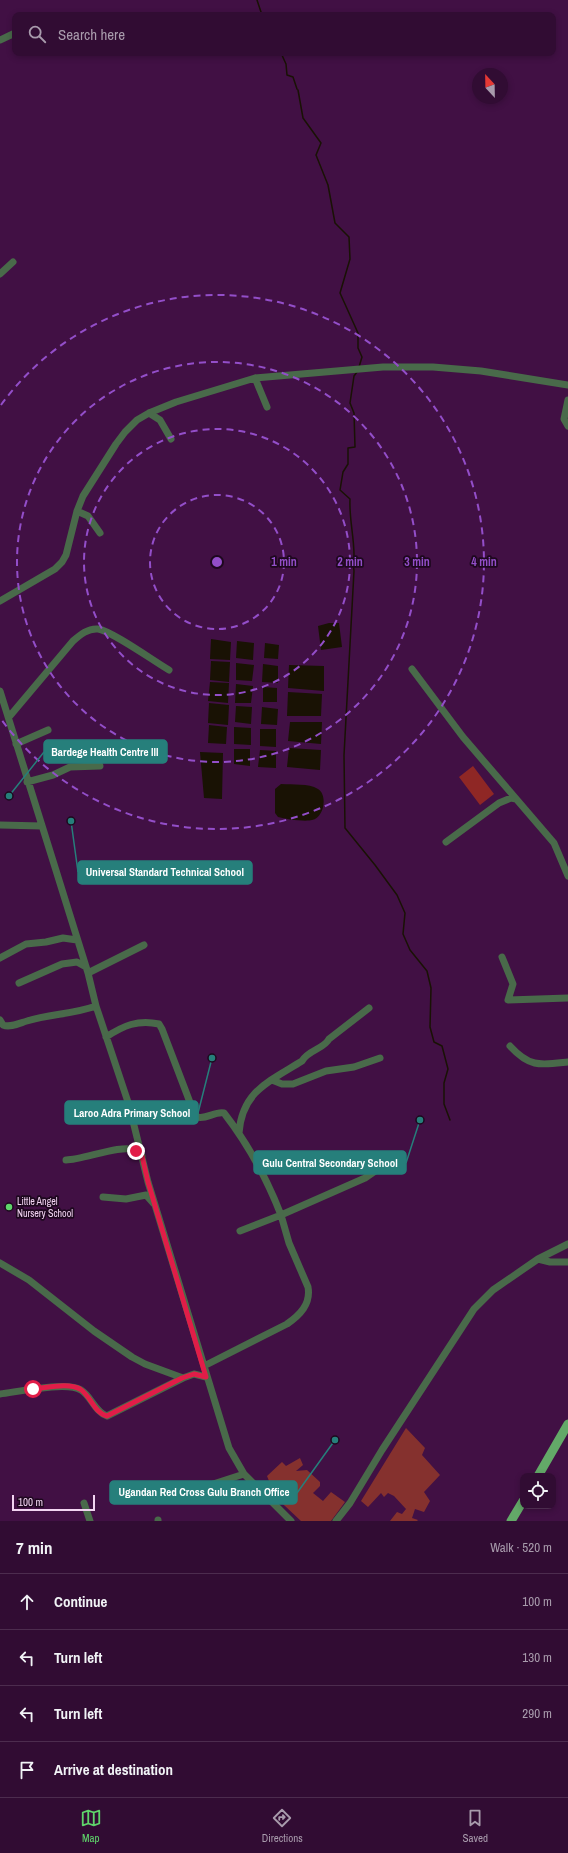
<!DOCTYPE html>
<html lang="en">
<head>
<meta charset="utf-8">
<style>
  :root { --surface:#310c33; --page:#39153b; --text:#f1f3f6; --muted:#a89bac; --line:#4c2c4e; --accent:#5fd56b }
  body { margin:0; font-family:"Archivo Narrow",sans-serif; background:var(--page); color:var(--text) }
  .controls { position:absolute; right:12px; bottom:12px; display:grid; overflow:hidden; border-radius:8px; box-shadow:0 2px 6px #0003 }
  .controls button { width:36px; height:36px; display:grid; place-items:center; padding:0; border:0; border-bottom:1px solid var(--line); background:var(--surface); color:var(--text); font:20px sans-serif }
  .compass { position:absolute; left:472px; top:68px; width:36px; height:36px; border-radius:50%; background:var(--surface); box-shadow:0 2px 6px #0003; rotate:338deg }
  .scale { position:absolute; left:12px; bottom:10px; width:83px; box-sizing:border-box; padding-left:4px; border:2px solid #f2d4f2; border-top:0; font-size:11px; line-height:14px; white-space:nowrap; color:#f2d4f2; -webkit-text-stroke:3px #1d081e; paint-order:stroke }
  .stop { position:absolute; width:12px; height:12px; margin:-9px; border:3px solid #e11d48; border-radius:50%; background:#fff }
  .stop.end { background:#e11d48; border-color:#fff; box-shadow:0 1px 4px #0008 }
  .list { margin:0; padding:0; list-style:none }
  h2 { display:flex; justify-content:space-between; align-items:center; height:52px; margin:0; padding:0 16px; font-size:17px }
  h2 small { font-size:13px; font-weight:400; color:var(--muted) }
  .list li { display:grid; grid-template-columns:26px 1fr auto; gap:12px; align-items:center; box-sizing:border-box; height:56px; padding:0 16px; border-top:1px solid var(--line) }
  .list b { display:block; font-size:15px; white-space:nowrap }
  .list em { font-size:13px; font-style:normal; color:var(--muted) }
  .icon { flex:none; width:22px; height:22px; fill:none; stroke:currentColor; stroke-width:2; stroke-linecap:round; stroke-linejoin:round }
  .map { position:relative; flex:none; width:568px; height:1521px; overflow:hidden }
  .search { position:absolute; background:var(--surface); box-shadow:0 2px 6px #0003; left:12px; right:12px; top:12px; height:44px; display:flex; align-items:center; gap:10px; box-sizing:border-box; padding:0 14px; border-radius:8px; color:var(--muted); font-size:15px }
  .sheet { height:276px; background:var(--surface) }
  nav { display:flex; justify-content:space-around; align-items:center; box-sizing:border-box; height:56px; border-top:1px solid var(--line); background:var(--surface); font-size:11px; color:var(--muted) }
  nav a { display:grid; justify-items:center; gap:2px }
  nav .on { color:var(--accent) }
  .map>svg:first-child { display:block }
  .green { fill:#85312e }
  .forest { fill:#8f2725 }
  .water { fill:#191204 }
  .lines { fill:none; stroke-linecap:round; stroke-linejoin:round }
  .stream { stroke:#191204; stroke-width:1.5 }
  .minor { stroke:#496a4a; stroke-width:7 }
  .major { stroke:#63a968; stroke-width:9 }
  .route { stroke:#e11d48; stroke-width:5 }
  .ring { fill:none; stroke:#934ec9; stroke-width:2; stroke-dasharray:7 5 }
  .poi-dot { fill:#5fd56b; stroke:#1d081e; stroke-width:1.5 }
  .labels { text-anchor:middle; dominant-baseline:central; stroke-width:3.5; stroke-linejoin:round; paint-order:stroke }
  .poi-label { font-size:10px; fill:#f2d4f2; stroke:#1d081e; text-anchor:start }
  .centre { fill:#934ec9; stroke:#1d081e; stroke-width:2 }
  .ring-label { font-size:12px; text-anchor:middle; font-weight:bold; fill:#934ec9; stroke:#1d081e; stroke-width:3.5; stroke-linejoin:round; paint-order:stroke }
  .leader { fill:none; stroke:#267f7b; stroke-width:1.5 }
  .callout-dot { fill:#267f7b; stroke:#1d081e; stroke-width:1.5 }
  .callout { fill:#267f7b; stroke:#267f7b; stroke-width:1.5 }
  .callout-label { font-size:11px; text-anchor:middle; font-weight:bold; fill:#fff }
</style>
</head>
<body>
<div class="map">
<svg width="568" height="1521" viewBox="0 0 568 1521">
  <rect width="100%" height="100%" fill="#411044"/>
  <path class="green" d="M406,1428L425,1448L422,1455L440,1475L424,1492L430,1501L424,1512L415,1509L412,1518L418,1520L417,1521H390L397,1512L402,1514L406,1509L394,1496L388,1493L384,1497L381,1493L368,1507L361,1501Z
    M300,1458L303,1465L296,1471L307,1470L320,1482V1486L313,1493L323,1501L331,1492L345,1502L331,1521H301L269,1491L270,1488L267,1485L269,1481L267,1476L282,1462L286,1466Z"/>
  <path class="forest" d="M473,766L494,794L480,805L459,777Z"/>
  <path class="water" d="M329,623H339L342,647L321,650L318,626Z
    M211,639L231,642L230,660L210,659Z
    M237,641L254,643L253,660L236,658Z
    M265,643L279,645L278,659L264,658Z
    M211,661L230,662L229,682L210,680Z
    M236,663L254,665L252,681L236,680Z
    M263,664L278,666V683L262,682Z
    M289,665L324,666V691L288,688Z
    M210,682L229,683L228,703L208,701Z
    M236,684L253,686L251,703H235Z
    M263,687L277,688V702H263Z
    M288,692L322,694L321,716H287Z
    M209,703L229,705L228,725L208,723Z
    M236,706L252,707L251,724L235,722Z
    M262,707L278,709L277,725L261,724Z
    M290,722H322L321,744L288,741Z
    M209,725L227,727L226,744L208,743Z
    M234,727L251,728V745L234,744Z
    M260,729H276V747L260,746Z
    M289,748L321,750L320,770L287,767Z
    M234,749H250V766L234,764Z
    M260,750L276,751V768L258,767Z
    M200,752L223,753L222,799L204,798Z
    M281,784C293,785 308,783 318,789C328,795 324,818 312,820C305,822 285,819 278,817L275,813V789Z"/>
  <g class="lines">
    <path class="stream" d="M257,0L262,15
      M281,53L286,64L287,75L293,77L297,89
      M298,90L303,118L321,143L316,155L328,185L335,223L349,237L350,259L340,293L358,333V348L362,357L359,367
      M357,372L354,376L350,403L354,413L355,447L348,448V464L343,472L340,490L350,499C349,518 354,536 354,555C354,561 353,565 354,571L344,755L345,828L375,865L397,895L405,913L403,934L410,950L427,971L431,988L430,1027L434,1042L442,1046L448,1069L444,1083V1104L450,1120"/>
    <path class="minor" d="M0,40L15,33
      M0,274L13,262
      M255,378L267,407
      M568,400L564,419L568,426
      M149,413L160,420L171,439
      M77,511L88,516L100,533
      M0,601L55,569L62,562L66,555L77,511L83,496L116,444L125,432L137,420L149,413L176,402L255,378L383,367H433L481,371L568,385
      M412,669L463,737L554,843L568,876
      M0,691L88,973L96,1006L129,1105L148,1182L229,1448L244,1474L291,1521
      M9,717L73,641C80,635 88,628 98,629C112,631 155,662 169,670
      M16,744L48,730
      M27,782L53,775L70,767L100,766
      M0,825L42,826
      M446,842L499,803L511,798L516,799
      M502,957L513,984L508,1000L568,998
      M0,958L26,944L46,942L63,938L77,940
      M88,973L144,945
      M19,983L62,964L77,962L86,967
      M0,1020L3,1025C10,1028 20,1023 27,1021C50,1014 74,1014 96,1006
      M106,1037C123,1026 138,1019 159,1024L162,1029L191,1105L197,1117C206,1120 215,1111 224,1113C248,1144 267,1179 281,1215L240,1231
      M510,1046C530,1068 541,1065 568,1062
      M272,1080L282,1084H293L326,1071L354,1067L380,1058
      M239,1133C242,1091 270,1081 302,1061C308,1050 324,1049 329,1039L369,1008
      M66,1160C83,1160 121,1144 135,1150C138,1152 140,1154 142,1156
      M103,1197L126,1199L146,1195L154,1204
      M538,1259L568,1244
      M0,1263L29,1280L94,1331L132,1357L145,1364L183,1378
      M204,1366L287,1324C300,1315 311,1304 308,1287L289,1243L281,1215L365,1178L378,1169L380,1162
      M0,1394C17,1392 67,1381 81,1390C91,1396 95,1412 107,1416L183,1378L194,1374L206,1377
      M207,1486L244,1474
      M84,1503L90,1521
      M158,1520V1521
      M336,1521L350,1503L382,1450L474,1309L493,1290L538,1259L550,1262H568"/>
    <path class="major" d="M538,1476L568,1424
      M511,1521L523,1501"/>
  </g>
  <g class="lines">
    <path class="route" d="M33,1389C47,1388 68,1382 80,1389C91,1396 94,1413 107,1416L182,1378L194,1374L206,1377L148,1182L142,1156L136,1151"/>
  </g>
  <g class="ring">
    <circle cx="217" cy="562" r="67"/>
    <circle cx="217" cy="562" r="133"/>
    <circle cx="217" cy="562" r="200"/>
    <path d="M1 405A267 267 0 1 1 1 719"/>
  </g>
  <circle class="poi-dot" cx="9" cy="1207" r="4"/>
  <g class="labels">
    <g class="poi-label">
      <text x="17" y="1201">Little Angel<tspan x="17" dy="12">Nursery School</tspan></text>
    </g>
  </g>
  <circle cx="217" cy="562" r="6" class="centre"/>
  <g class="ring-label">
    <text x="284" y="566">1 min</text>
    <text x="350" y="566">2 min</text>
    <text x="417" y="566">3 min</text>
    <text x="484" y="566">4 min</text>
  </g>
  <path class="leader" d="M9 796L44 752M71 821L78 872M212 1058L198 1113M420 1120L406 1163M335 1440L297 1493"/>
  <g class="callout-dot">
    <circle cx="9" cy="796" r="4"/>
    <circle cx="71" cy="821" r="4"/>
    <circle cx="212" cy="1058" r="4"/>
    <circle cx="420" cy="1120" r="4"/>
    <circle cx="335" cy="1440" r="4"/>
  </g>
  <g class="callout">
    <rect x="44" y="740" width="123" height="23" rx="4"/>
    <rect x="78" y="861" width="174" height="23" rx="4"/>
    <rect x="65" y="1101" width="133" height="23" rx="4"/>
    <rect x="254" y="1151" width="152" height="23" rx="4"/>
    <rect x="110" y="1481" width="187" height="23" rx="4"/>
  </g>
  <g class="callout-label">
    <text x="105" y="756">Bardege Health Centre lll</text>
    <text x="165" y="876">Universal Standard Technical School</text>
    <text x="132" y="1117">Laroo Adra Primary School</text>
    <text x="330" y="1167">Gulu Central Secondary School</text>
    <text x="204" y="1496">Ugandan Red Cross Gulu Branch Office</text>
  </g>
</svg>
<div class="controls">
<button><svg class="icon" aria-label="locate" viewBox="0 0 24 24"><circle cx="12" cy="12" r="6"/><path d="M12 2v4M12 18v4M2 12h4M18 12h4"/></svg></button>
</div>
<svg class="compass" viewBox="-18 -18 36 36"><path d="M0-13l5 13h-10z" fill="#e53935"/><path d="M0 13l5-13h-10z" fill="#a89bac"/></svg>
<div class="scale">100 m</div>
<div class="stop" style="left:33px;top:1389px"></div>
<div class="stop end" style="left:136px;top:1151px"></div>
<div class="search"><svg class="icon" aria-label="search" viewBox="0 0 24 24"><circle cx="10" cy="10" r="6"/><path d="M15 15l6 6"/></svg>Search here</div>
</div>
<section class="sheet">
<h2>7 min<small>Walk · 520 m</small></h2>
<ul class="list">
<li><svg class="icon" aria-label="ahead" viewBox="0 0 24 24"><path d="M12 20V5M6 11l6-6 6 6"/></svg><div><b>Continue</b></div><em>100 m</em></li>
<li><svg class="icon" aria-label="left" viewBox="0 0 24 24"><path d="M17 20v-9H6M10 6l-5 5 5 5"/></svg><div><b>Turn left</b></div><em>130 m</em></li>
<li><svg class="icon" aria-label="left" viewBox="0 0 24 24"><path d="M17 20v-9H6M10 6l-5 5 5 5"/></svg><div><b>Turn left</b></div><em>290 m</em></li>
<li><svg class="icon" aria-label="arrive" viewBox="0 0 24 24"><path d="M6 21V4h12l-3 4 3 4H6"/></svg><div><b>Arrive at destination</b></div></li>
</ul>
</section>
<nav>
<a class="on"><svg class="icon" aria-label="map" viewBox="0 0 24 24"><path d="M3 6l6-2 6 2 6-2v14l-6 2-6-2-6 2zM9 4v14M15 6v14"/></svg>Map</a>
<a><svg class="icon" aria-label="directions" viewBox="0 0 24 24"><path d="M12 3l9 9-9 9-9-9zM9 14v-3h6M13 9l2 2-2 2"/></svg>Directions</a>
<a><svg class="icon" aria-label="saved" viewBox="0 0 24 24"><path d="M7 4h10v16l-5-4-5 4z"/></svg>Saved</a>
</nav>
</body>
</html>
